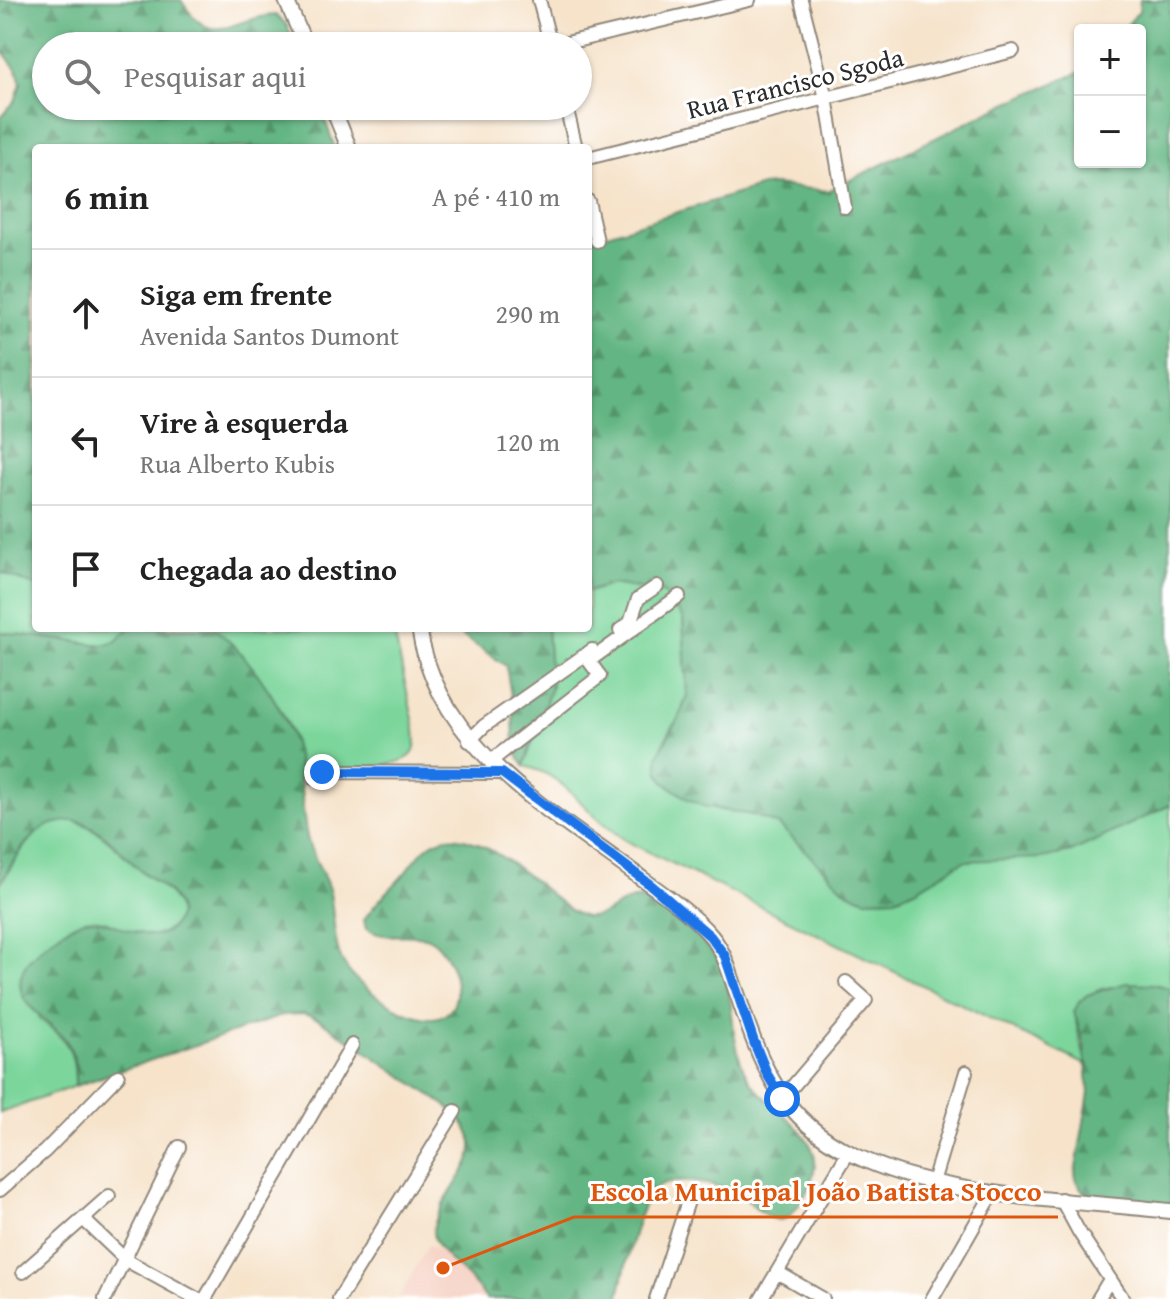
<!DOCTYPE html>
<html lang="pt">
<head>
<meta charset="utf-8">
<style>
  :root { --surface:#fff; --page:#f2f2f2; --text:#222; --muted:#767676; --line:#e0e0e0 }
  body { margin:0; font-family:"Gentium Book Plus",serif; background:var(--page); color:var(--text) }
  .controls { position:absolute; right:24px; top:24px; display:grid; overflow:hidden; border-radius:8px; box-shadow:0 2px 6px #0004 }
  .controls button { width:72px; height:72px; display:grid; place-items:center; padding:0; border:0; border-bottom:2px solid var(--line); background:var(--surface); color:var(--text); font:40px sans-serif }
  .stop { position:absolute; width:24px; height:24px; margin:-18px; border:6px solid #1a73e8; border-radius:50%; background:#fff }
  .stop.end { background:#1a73e8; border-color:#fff; box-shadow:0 2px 8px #0008 }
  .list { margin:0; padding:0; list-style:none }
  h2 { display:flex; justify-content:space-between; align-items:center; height:104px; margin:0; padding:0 32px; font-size:34px }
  h2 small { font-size:26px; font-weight:400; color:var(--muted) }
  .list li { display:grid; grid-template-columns:52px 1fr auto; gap:24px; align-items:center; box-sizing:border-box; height:128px; padding:0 32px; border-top:2px solid var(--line) }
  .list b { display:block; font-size:30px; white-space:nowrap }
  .list p { margin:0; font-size:26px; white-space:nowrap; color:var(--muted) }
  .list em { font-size:26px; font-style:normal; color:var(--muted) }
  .icon { flex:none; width:44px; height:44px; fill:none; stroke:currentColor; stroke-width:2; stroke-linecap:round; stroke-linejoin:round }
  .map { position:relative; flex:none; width:1170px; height:1299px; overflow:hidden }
  .search { position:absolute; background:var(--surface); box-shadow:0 2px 6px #0004; left:32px; top:32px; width:560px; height:88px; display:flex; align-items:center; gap:20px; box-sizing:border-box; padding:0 28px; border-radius:44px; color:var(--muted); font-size:30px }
  .panel { position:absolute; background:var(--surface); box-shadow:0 2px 6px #0004; left:32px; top:144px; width:560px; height:488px; border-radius:8px }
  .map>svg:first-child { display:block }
  .built { fill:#f6d2c4 }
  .green { fill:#7bd59b; stroke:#538063; stroke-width:2 }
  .forest { fill:url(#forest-firs); stroke:#487057; stroke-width:2 }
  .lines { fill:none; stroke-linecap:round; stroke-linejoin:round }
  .minor-casing { stroke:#90877a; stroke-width:16 }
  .tertiary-casing { stroke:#90877a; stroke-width:18 }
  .minor { stroke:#fff; stroke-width:12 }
  .tertiary { stroke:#fff; stroke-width:14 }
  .route { stroke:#1a73e8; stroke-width:10 }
  .labels { text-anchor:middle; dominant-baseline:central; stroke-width:6; stroke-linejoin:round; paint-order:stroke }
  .street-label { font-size:26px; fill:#2b2b2b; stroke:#fff }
  .leader { fill:none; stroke:#df570e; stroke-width:3 }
  .callout-dot { fill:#df570e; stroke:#fff; stroke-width:3 }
  .callout-label { font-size:28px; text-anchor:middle; font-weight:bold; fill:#df570e; stroke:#fff; stroke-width:6; stroke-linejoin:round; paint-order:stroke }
</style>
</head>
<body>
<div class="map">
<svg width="1170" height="1299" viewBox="0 0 1170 1299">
  <defs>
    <pattern id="forest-firs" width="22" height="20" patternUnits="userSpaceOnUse" patternTransform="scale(2)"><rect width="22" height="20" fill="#64b683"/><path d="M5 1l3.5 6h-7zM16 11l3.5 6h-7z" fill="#53946b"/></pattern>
  </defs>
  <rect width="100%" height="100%" fill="#fff"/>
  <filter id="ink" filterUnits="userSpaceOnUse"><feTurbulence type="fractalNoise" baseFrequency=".0125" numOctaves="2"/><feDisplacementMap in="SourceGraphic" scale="16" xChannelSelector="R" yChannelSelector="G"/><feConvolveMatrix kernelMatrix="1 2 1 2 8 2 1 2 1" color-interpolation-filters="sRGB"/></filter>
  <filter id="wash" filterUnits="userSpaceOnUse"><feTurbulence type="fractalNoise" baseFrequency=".006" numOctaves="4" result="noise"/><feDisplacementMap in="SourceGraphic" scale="32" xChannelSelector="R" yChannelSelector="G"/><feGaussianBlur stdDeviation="1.8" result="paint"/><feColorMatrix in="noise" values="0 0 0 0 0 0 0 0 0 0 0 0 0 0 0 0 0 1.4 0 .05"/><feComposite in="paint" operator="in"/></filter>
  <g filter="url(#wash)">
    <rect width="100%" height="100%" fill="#f6e3ca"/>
    <path class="built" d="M428,1245L512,1290L507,1299H398Z"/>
    <path class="green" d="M0,572L36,586V628H130L116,641L103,645L0,632Z
      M612,584L663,592L683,618L687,695L681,713L663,743L658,770L664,782L688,799L719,810L753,815L779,825L847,892L866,899L895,898L915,890L964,861L1071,852L1170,805V988C1143,982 1080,980 1076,1015C1074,1025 1084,1051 1086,1065L626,841C616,833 605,826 596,817C573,795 557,773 524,766L551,687L547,628H588V592Z
      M213,628H393L415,728C415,735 418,746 413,753C402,771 322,769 300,771C297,755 294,737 287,722C272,692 240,647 213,628Z
      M72,820C103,828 122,856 146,875C163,887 198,912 166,931C137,948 112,912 83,921C63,927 43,947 28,961L40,1019C68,1041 75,1050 75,1086L0,1113V884L26,844L41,829L53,823Z"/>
    <path class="forest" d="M0,0H181C213,52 231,17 276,15L286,24L297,46H46V106H320L335,148H36V586L0,572V118L15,101L21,83L17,70L0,48Z
      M1140,0H1170V805L1071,852L1042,858L964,861L915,890L895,898L866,899L847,892L779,825L753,815L703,806L688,799L664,782L658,770V755L681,713L687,695L683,618L663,592L612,584L588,592V240L762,186L774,185L828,191L1007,103L1080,72V162H1140V30H1123L1139,11Z
      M130,628H213C244,649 279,700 291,735C303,768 300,803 307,837C311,856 325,873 330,893C334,913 333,934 339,953C346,978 379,999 401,1010C414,1016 434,1023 447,1013C469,996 448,943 425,937C404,932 386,941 366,929L364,920C375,902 391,890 404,874C414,863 424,845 439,840C477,824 540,888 570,910C574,912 581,916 586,917C616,919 625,884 659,906C679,919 714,948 723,970C736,1004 729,1043 747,1076C763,1103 805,1124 814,1154C819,1172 804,1201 791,1214C787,1219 781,1221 775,1219C763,1217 751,1202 740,1195C723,1185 669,1173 654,1190C636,1209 625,1272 618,1299H486C474,1277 434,1254 433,1232C433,1223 440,1211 444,1203C468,1163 491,1144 448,1107L318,1019L304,1014L284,1015L75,1086C75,1074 76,1061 71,1050C60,1020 0,1005 27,963C36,950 70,923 85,920C110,915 164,959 178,916C180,911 177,903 174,899C167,887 152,880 142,871C124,856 107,834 86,824C77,819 66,821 56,823C29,829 13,862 0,884V632L103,645L116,641Z
      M451,628H547L551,687L524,766L514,750L513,707L506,666Z
      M1126,983L1153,984L1170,988V1212C1139,1208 1081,1212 1075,1174L1089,1093L1084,1045L1074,1012L1079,1002L1087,995Z"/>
  </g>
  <g filter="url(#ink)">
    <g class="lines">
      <g class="minor-casing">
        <path id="minor" d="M539,0L551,46
          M801,0L826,98L845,207
          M554,46L749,0
          M566,106L576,148
          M588,158L1013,51
          M588,201L597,241
          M620,630L630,623L638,599L657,586
          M469,741L484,726L592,650
          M491,761L600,676L589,661L679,596
          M314,777L322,772L502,773
          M782,1099L866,1000L846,982
          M933,1182L966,1072
          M0,1190L45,1151L118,1076
          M1061,1199L1079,1232L1123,1299
          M83,1219L126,1260L197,1299
          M23,1272L109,1196
          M777,1272L823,1299
          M105,1299L179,1147
          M205,1299L352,1045
          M339,1299L455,1111
          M656,1299L689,1198
          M761,1299L848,1153
          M932,1299L993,1193
          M1098,1299L1110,1279"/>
      </g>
      <g class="tertiary-casing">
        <path id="tertiary" d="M286,0L306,46
          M332,106L349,148
          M419,628C437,749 552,811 641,878C665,895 692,914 711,936C726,954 730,975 738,996C761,1065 781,1119 850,1153C943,1200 1068,1199 1170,1211"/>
      </g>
      <use href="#minor" class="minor"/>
      <use href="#tertiary" class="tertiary"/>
    </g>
  </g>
  <g class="lines" filter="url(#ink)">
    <path class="route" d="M322,772L502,773L652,886L710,936L725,956L754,1042L767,1074L782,1099"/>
  </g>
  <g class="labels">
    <g class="street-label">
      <text transform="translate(795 83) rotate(-14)">Rua Francisco Sgoda</text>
    </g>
  </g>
  <path class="leader" d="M443 1268L574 1217H1058"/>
  <circle class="callout-dot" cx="443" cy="1268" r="8"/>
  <g class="callout-label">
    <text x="816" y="1201">Escola Municipal João Batista Stocco</text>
  </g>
</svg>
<div class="controls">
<button>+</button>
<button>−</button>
</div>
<div class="stop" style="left:782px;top:1099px"></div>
<div class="stop end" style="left:322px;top:772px"></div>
<div class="search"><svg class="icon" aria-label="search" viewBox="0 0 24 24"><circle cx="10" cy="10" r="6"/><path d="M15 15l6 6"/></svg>Pesquisar aqui</div>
<section class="panel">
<h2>6 min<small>A pé · 410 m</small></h2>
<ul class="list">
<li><svg class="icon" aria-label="ahead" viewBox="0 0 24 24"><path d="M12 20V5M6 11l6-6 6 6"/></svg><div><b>Siga em frente</b><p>Avenida Santos Dumont</p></div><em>290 m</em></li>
<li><svg class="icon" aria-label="left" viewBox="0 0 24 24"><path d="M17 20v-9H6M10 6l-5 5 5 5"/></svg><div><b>Vire à esquerda</b><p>Rua Alberto Kubis</p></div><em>120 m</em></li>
<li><svg class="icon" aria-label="arrive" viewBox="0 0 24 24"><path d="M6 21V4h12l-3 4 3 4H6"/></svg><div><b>Chegada ao destino</b></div></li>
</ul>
</section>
</div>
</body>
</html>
